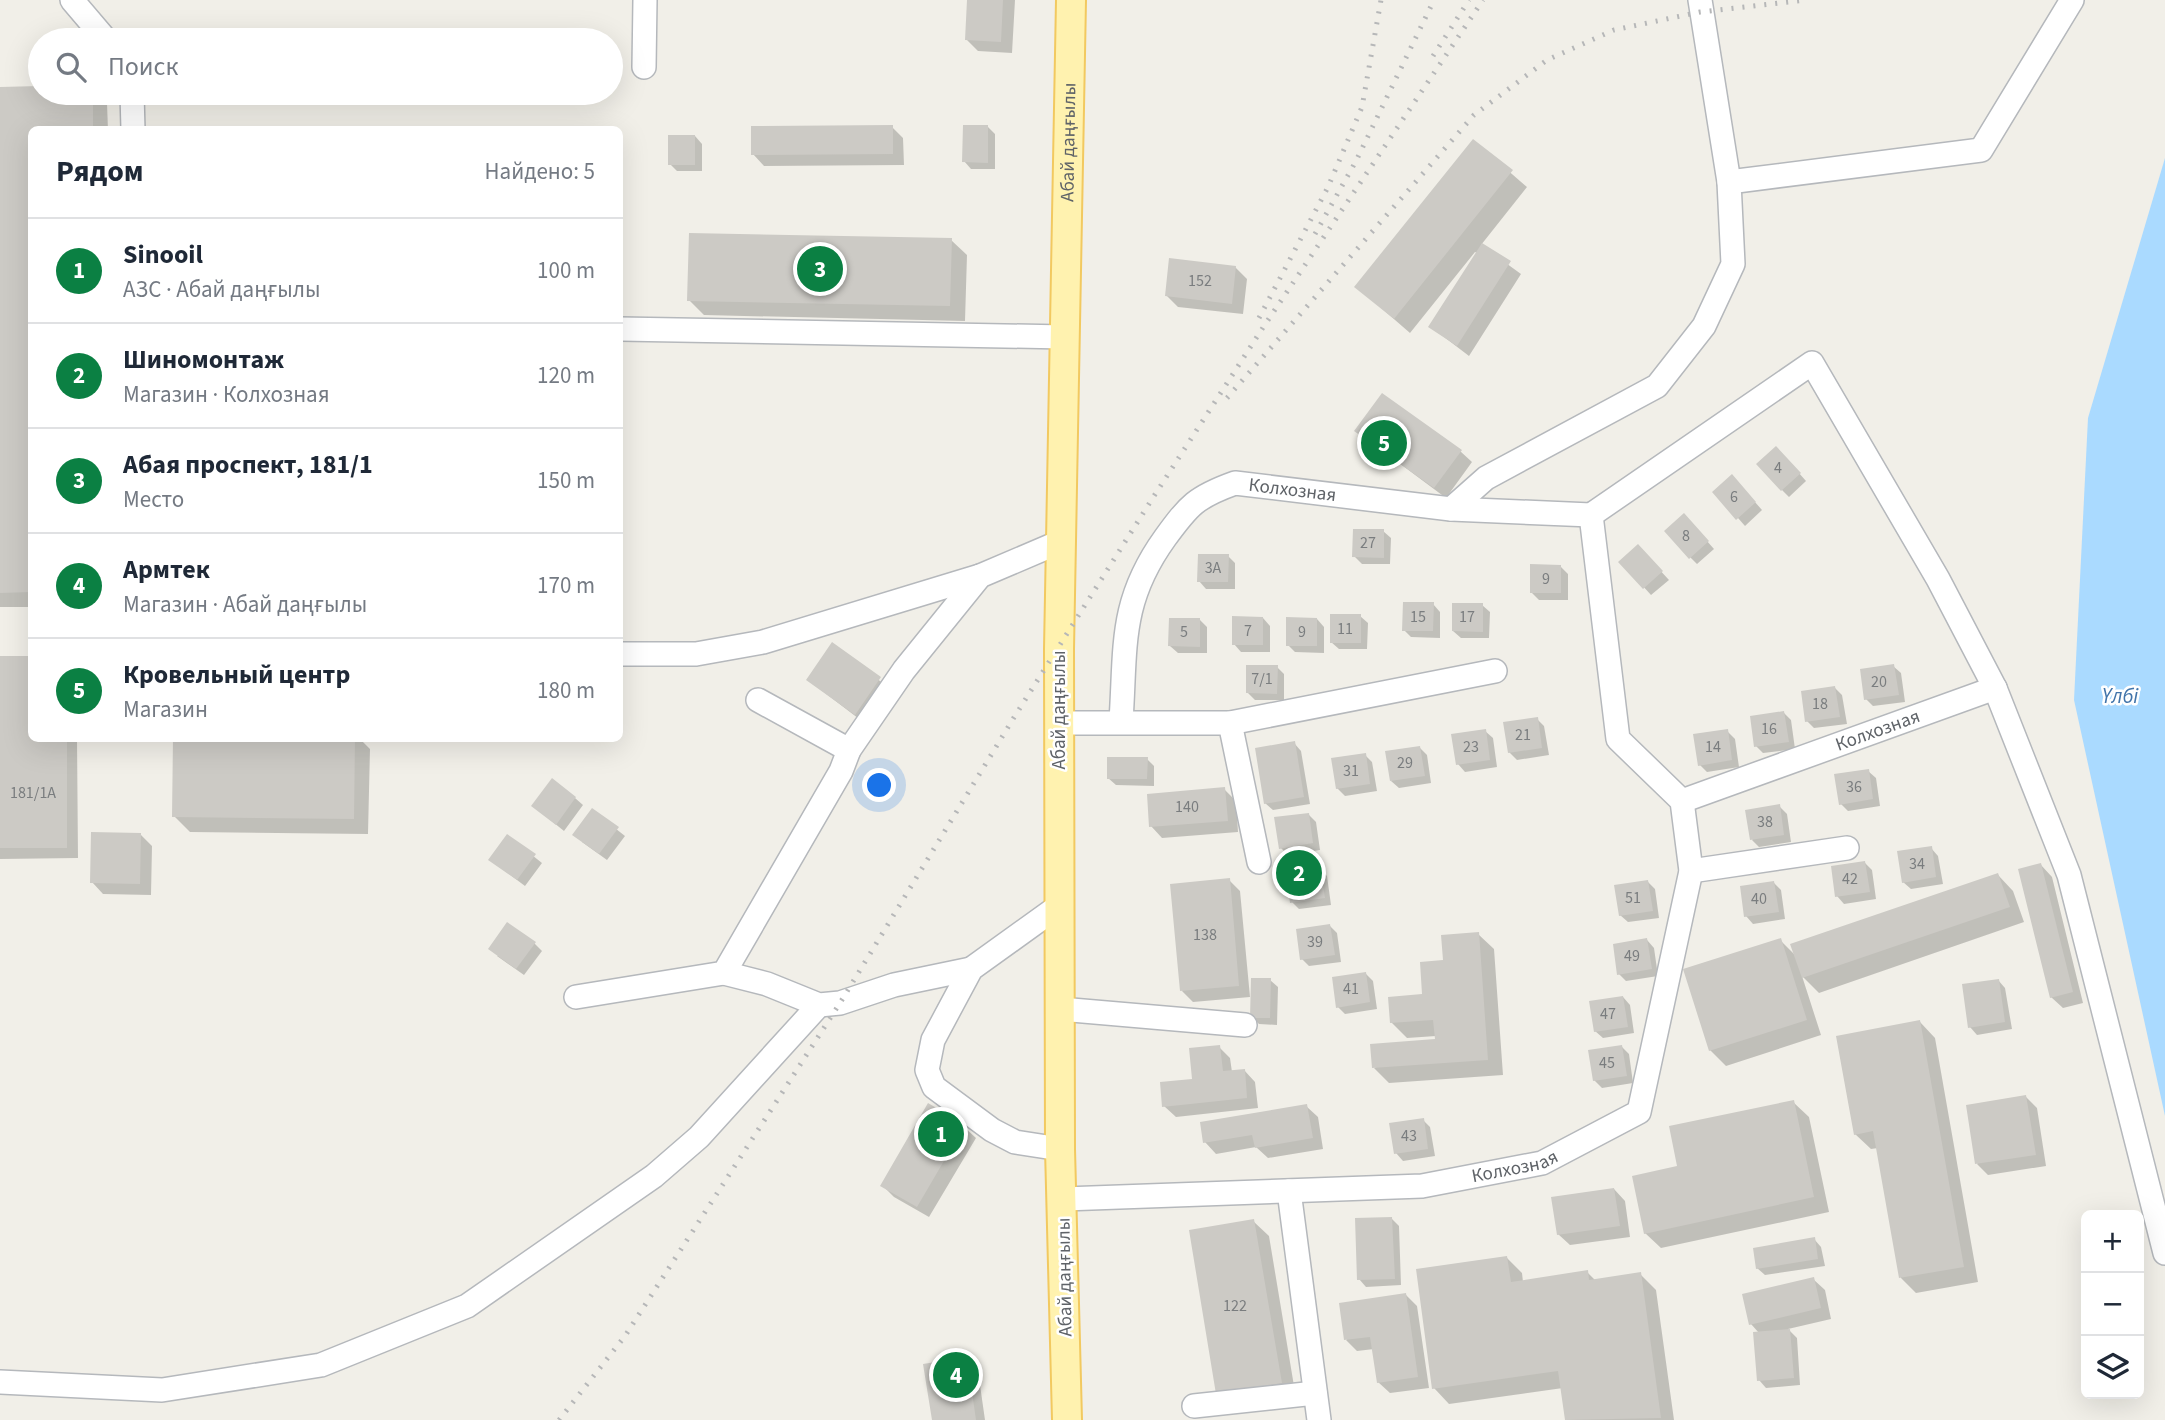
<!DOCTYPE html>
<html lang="ru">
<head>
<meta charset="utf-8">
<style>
  :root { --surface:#fff; --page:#f2f2f3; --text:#1f2937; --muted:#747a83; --line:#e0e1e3; --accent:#0b8043 }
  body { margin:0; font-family:"Source Sans 3",sans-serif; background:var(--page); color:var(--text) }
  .controls { position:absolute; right:21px; bottom:21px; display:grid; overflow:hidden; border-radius:10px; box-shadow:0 7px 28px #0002 }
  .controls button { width:63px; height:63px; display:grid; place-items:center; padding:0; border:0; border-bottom:2px solid var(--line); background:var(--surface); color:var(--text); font:35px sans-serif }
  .you { position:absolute; left:880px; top:786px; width:24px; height:24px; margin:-18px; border:5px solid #fff; border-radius:50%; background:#1a73e8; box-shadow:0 0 0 10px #1a73e833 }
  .badge { display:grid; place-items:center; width:46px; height:46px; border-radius:50%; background:var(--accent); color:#fff; font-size:23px; font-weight:700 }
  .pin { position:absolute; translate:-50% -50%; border:4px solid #fff; box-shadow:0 2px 7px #0006 }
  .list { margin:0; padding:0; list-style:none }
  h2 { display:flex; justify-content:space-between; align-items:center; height:91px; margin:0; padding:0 28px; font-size:30px }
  h2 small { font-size:23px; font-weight:400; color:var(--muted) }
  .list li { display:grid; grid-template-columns:46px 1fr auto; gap:21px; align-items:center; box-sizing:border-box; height:105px; padding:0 28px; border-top:2px solid var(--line) }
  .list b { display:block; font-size:26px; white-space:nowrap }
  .list p { margin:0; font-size:23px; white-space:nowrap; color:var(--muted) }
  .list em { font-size:23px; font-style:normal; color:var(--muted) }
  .icon { flex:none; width:38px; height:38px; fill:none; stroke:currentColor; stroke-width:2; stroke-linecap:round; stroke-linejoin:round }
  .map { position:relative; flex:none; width:2165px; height:1420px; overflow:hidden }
  .search { position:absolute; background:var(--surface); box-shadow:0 7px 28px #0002; left:28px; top:28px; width:595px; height:77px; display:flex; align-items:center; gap:18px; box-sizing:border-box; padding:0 24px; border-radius:38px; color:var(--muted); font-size:26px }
  .panel { position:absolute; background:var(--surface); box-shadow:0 7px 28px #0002; left:28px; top:126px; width:595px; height:616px; border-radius:10px }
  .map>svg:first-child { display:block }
  .water { fill:#aadaff }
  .shadow { fill:#0003 }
  .building { fill:#cccac5 }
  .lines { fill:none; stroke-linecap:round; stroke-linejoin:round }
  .minor-casing { stroke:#b5b8bc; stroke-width:26 }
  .major-casing { stroke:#f2c960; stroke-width:32 }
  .minor { stroke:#fff; stroke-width:23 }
  .major { stroke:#fff2af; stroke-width:28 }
  .rail { stroke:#b6b7b8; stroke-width:5; stroke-dasharray:2 9; stroke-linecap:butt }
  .labels { text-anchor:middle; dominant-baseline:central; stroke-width:5; stroke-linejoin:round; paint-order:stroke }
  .number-label { font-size:16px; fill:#7a7d7f }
  .street-label { font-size:19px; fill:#5f6368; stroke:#fff }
  .water-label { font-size:21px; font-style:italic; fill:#4174aa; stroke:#fff }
</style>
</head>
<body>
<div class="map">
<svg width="2165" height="1420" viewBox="0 0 2165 1420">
  <rect width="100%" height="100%" fill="#f1efe8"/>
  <path class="water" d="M2165,158V1116L2074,700L2088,418Z"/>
  <path class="shadow" d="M969,0H1015L1012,53L978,51L967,40Z
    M40,88V93H97L107,103L108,130H32V607H0V89Z
    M892,127L903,138L904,165L764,166L753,154Z
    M988,127L995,134V169H971L964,161Z
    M695,136L702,144V171H677L670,164Z
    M1474,141L1527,187L1481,245L1521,274L1469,356L1431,327L1477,253L1475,252L1410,333L1357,287Z
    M620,226L621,227V261H620Z
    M951,240L967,255L965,321L704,315L689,300Z
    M1235,267L1247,279L1243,314L1178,307L1167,296Z
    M1356,431L1460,451L1472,462L1446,498Z
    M1783,455L1806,481L1789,497L1782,490Z
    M1739,484L1762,510L1745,526L1738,518Z
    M1691,523L1714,549L1697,564L1690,557Z
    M1383,531L1391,538L1390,564H1362L1354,556Z
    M1645,554L1669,580L1651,595L1621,562Z
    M1228,556L1235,563V589H1206L1199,581Z
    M1561,567L1568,574V600H1539L1531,592Z
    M1433,604L1440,612V638L1411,637L1404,630Z
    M1482,605L1490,612L1489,638H1461L1453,631Z
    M1360,616L1368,623L1367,649H1339L1331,642Z
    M1263,618L1270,626V652H1241L1234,644Z
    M1317,619L1324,627V653L1295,652L1288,645Z
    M1200,620L1207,627V653H1178L1170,646Z
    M832,645L892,690L867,725L808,680Z
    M0,658L32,738H77L78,858L0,859Z
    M1893,666L1901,673L1905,702L1873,706L1866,699Z
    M1277,667L1284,674V700H1255L1248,693Z
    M1835,688L1842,695L1847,724L1814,728L1807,721Z
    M1784,713L1791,720L1795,749L1763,753L1756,746Z
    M1537,719L1544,726L1549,755L1517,760L1509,752Z
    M1485,731L1493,738L1497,767L1465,772L1458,764Z
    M1727,731L1735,739L1739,767L1707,772L1700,765Z
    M175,738H359L370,749L368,834L190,832L174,816Z
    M1294,743L1301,751L1310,804L1273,810L1265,803Z
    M1419,747L1427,755L1431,783L1399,788L1391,781Z
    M1365,755L1372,762L1377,791L1345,796L1337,788Z
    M1147,759L1154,766V786L1116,785L1108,778Z
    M1868,771L1876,778L1880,806L1848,811L1841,804Z
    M1224,789L1236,801L1238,832L1162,838L1151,826Z
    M575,798L583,805L564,831L533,806Z
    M1779,806L1787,814L1791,842L1759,847L1752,840Z
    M592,810L625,836L607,860L582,842Z
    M1308,814L1316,822L1320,850L1288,855L1281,848Z
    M141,835L152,846L151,895L103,894L92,882Z
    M508,836L542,863L525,886L490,860Z
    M1931,848L1938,856L1943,884L1911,889L1903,882Z
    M1865,863L1872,870L1876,899L1844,904L1837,896Z
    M2041,865L2052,877L2083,1003L2063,1008L2051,997Z
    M1320,869L1327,876L1331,905L1299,909L1292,902Z
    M1998,875L2013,891L2024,922L1819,993L1802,976L1821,1035L1726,1066L1710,1050L1780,940L1796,956Z
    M1229,880L1240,891L1250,997L1193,1002L1182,991Z
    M1648,882L1655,889L1659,918L1628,922L1620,915Z
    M1774,883L1781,890L1785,919L1753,924L1746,916Z
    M1330,926L1337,933L1341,962L1309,966L1302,959Z
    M1478,934L1494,949L1503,1075L1389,1083L1374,1068L1436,1040V1036L1407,1038L1391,1022L1424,996L1445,962Z
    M1647,940L1654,948L1658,976L1626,981L1619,974Z
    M534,943L542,951L524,975L497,956Z
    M1365,973L1373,981L1377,1009L1345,1014L1338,1007Z
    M1270,980L1278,987L1277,1025L1259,1024L1252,1017Z
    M1998,980L2005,988L2012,1029L1977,1035L1970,1027Z
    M1623,997L1630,1005L1634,1033L1603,1038L1595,1031Z
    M1920,1022L1935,1038L1978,1282L1916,1293L1901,1278L1878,1148L1871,1149L1855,1134Z
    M1219,1047L1230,1058L1232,1072L1244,1070L1255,1082L1258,1108L1176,1117L1164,1106L1194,1080Z
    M1622,1047L1629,1054L1633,1083L1602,1088L1594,1080Z
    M2026,1097L2037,1108L2046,1166L1988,1175L1977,1164Z
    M1793,1102L1809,1117L1829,1212L1661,1248L1645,1233L1680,1168Z
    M929,1106L964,1127L976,1138L929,1217L894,1197L882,1185Z
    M1306,1106L1318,1117L1323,1149L1268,1158L1256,1147L1216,1154L1205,1142Z
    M1423,1120L1430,1127L1435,1156L1403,1161L1396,1153Z
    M1614,1189L1625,1201L1630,1237L1570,1245L1558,1234Z
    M1391,1218L1399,1226L1401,1285L1366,1287L1359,1279Z
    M1253,1221L1269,1236L1296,1398L1218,1393Z
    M1814,1239L1821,1247L1825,1266L1765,1275L1757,1268Z
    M1507,1258L1522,1273L1523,1282L1587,1272L1596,1281L1640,1274L1656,1290L1674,1420H1567L1563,1388L1449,1404L1434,1388Z
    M1813,1279L1825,1290L1831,1319L1788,1329L1797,1338L1800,1385L1766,1388L1759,1380V1333L1751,1324Z
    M1406,1295L1417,1306L1429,1388L1390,1393L1378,1382L1374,1349L1357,1351L1346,1340Z
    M966,1359L978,1371L985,1420H933Z"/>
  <path class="building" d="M967,0H1003L1001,42L965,40Z
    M40,86V93H93V130H32V592L0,593V87Z
    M893,125V154L751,155V126Z
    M963,125H988V163L962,162Z
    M668,135H695V165H668Z
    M1473,139L1513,170L1394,319L1354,287Z
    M689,233L952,238L950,306L687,301Z
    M1482,243L1511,261L1457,346L1428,327Z
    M1169,258L1236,266L1232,304L1165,296Z
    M1382,393L1462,450L1434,488L1354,431Z
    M1776,446L1801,473L1781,491L1756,464Z
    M1732,474L1756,502L1736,520L1712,492Z
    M1684,513L1709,541L1689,559L1664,531Z
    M1353,529H1384V558L1352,557Z
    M1638,544L1663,571L1643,589L1618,562Z
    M1198,554H1229L1228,582H1197Z
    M1530,564L1561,565V593H1530Z
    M1403,602H1434L1433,631H1402Z
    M1452,603H1483V632L1452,631Z
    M1330,614H1361V643H1330Z
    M1232,616L1263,617V645H1232Z
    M1286,617L1317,618V646H1286Z
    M1169,618H1200V647L1168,646Z
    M832,642L881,677L855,715L806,680Z
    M0,656H32V738H67V848H0Z
    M1894,664L1899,695L1864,700L1860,669Z
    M1246,665H1278L1277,694L1246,693Z
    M1835,686L1840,717L1805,722L1801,691Z
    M1784,711L1789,742L1754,747L1750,716Z
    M1538,717L1542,748L1508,753L1503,722Z
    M1486,729L1490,760L1456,765L1451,734Z
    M1728,729L1732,760L1698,766L1693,734Z
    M173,738H355L354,819L172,817Z
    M1295,741L1304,797L1264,804L1255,748Z
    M1420,746L1425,776L1390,781L1385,751Z
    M1366,753L1370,784L1336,789L1331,758Z
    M1107,757H1148L1147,779H1107Z
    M1869,769L1873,799L1839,805L1834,774Z
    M552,778L576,797L556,825L531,806Z
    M1225,787L1228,821L1149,827L1147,794Z
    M1780,804L1784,835L1750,840L1745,810Z
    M592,808L619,827L599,854L572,835Z
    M1309,813L1313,843L1279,849L1274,817Z
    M91,832L141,833L140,884L90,883Z
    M507,834L536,854L517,880L488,860Z
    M1932,846L1936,877L1902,883L1897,851Z
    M1865,861L1870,892L1835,897L1831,866Z
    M2041,863L2073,992L2050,998L2018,869Z
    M1320,867L1325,898L1290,903L1286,872Z
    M1998,873L2010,907L1802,978L1790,944Z
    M1230,878L1239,986L1180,991L1170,884Z
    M1648,880L1653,911L1619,916L1614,885Z
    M1774,881L1779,912L1744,917L1740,886Z
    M507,922L536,942L516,969L488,949Z
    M1330,924L1335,955L1300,960L1296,929Z
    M1479,932L1488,1060L1372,1068L1370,1044L1435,1039L1433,1020L1390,1023L1388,997L1422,994L1420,962L1443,960L1441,935Z
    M1647,938L1652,969L1617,975L1613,944Z
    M1781,938L1807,1020L1709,1051L1683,969Z
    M1366,972L1370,1002L1336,1008L1332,977Z
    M1251,978H1271L1270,1018H1250Z
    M1999,979L2005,1022L1968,1028L1962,984Z
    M1623,996L1628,1027L1594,1032L1589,1001Z
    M1920,1020L1964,1267L1899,1278L1873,1131L1854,1135L1836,1036Z
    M1220,1045L1223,1071L1245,1069L1247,1098L1162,1107L1160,1082L1192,1079L1189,1048Z
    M1622,1045L1627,1076L1593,1081L1588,1050Z
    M2026,1095L2036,1155L1975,1164L1966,1105Z
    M1794,1100L1814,1197L1644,1234L1632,1176L1677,1166L1669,1126Z
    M928,1103L965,1125L917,1207L880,1186Z
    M1307,1104L1313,1138L1255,1148L1252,1135L1203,1143L1200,1122Z
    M1424,1118L1428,1149L1394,1154L1389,1123Z
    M1614,1188L1620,1226L1557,1235L1551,1197Z
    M1392,1217L1395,1279L1357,1280L1355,1218Z
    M1254,1219L1282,1383L1216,1394L1189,1230Z
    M1815,1237L1818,1259L1756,1269L1753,1248Z
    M1507,1256L1511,1282L1588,1270L1589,1280L1641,1272L1661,1418L1565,1420L1558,1371L1432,1389L1416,1269Z
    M1814,1277L1821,1308L1749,1325L1742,1294Z
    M1406,1293L1418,1377L1377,1383L1370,1337L1344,1340L1339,1303Z
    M1790,1329L1794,1378L1757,1381L1753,1332Z
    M967,1357L976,1420H932L923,1364Z"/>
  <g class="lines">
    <g class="minor-casing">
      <g id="minor">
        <path d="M72,0L106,40"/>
        <path d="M1700,0L1729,182"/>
        <path d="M644,67L645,0"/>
        <path d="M132,93L133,130"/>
        <path d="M620,329L1065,337"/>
        <path d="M1451,509L1486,478L1657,386L1704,326L1733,264L1729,182L1981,150L2072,0"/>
        <path d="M620,654H696L763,642L980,576"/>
        <path d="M758,700L849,750"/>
        <path id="s1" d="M1121,721C1126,646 1119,602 1165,538C1189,505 1196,497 1235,483L1451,509L1591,515L1812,363L1938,579L1995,688L2069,875L2165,1253"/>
        <path d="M1059,723H1230L1495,671"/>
        <path d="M1230,723L1259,862"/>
        <path id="s2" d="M1682,801L1995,688"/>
        <path d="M1691,871L1847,848"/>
        <path d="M1060,905L971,969L933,1040L927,1070L934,1087L992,1130L1015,1142L1060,1149"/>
        <path d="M724,973L767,984L819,1005L840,1003L894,985L971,969"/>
        <path d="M576,997L724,973L841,771L849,750L904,670L980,576L1062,541"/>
        <path d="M1060,1009L1245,1025"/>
        <path d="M1289,1191L1319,1420"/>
        <path id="s3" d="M1064,1199L1422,1186L1542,1163L1639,1112L1691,871L1682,801L1618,739L1591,515"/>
        <path d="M0,1382L162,1390L321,1365L467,1306L654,1176L699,1137L819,1005"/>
        <path d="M1194,1406L1315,1393"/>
      </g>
    </g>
    <g class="major-casing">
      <g id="major">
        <path id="s4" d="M1067,1420L1060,1149L1059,649L1071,0"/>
      </g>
    </g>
    <use href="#minor" class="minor"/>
    <use href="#major" class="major"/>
    <path class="rail" d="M1433,56L1469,0
      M1315,234L1356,161L1434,0
      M1259,318L1328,187L1362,107L1381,0
      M1227,398L1474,115L1547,60L1614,30L1700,12L1806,0
      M559,1420L625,1336L840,1003L1013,719L1154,496L1264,326L1483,0"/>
  </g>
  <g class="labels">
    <g class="number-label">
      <text x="1200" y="281">152</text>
      <text x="1778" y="468">4</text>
      <text x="1734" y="497">6</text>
      <text x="1686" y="536">8</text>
      <text x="1368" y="543">27</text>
      <text x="1213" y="568">3А</text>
      <text x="1546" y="579">9</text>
      <text x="1418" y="617">15</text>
      <text x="1467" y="617">17</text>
      <text x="1345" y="629">11</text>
      <text x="1248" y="631">7</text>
      <text x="1184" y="632">5</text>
      <text x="1302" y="632">9</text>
      <text x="1262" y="679">7/1</text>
      <text x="1879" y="682">20</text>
      <text x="1820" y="704">18</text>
      <text x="1769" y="729">16</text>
      <text x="1523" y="735">21</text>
      <text x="1471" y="747">23</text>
      <text x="1713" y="747">14</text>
      <text x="1405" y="763">29</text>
      <text x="1351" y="771">31</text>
      <text x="1854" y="787">36</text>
      <text x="33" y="793">181/1А</text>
      <text x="1187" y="807">140</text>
      <text x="1765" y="822">38</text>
      <text x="1917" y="864">34</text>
      <text x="1850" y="879">42</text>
      <text x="1633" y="898">51</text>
      <text x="1759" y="899">40</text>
      <text x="1205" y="935">138</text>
      <text x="1315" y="942">39</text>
      <text x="1632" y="956">49</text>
      <text x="1351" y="989">41</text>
      <text x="1608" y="1014">47</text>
      <text x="1607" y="1063">45</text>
      <text x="1409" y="1136">43</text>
      <text x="1235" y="1306">122</text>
    </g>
    <g class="street-label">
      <text stroke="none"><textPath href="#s4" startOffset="1278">Абай даңғылы</textPath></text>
      <text stroke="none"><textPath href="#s1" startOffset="341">Колхозная</textPath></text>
      <text transform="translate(1059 710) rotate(-90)">Абай даңғылы</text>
      <text stroke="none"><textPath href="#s2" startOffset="208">Колхозная</textPath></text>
      <text stroke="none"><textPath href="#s3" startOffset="453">Колхозная</textPath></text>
      <text transform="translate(1065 1277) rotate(-91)">Абай даңғылы</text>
    </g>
    <g class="water-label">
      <text x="2120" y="696">Үлбі</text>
    </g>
  </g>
</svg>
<div class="controls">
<button>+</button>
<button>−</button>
<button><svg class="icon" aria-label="layers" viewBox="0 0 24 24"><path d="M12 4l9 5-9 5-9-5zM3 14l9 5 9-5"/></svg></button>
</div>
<div class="you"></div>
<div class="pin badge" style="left:941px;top:1134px">1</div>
<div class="pin badge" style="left:1299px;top:873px">2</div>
<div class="pin badge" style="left:820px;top:269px">3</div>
<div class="pin badge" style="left:956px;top:1375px">4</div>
<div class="pin badge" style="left:1384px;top:443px">5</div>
<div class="search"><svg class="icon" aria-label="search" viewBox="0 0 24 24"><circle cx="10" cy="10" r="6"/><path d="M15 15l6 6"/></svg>Поиск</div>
<section class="panel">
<h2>Рядом<small>Найдено: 5</small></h2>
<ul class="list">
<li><span class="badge">1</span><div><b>Sinooil</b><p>АЗС · Абай даңғылы</p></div><em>100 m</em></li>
<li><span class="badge">2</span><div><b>Шиномонтаж</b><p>Магазин · Колхозная</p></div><em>120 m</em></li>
<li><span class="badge">3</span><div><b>Абая проспект, 181/1</b><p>Место</p></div><em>150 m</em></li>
<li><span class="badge">4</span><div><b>Армтек</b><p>Магазин · Абай даңғылы</p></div><em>170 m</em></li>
<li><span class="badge">5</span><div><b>Кровельный центр</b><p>Магазин</p></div><em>180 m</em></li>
</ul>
</section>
</div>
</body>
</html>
